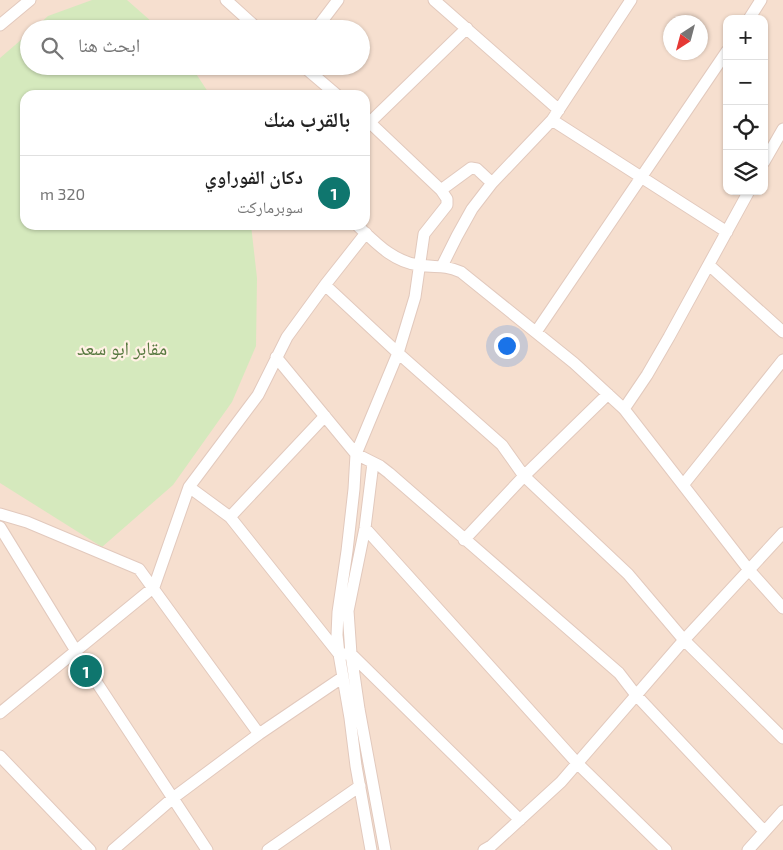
<!DOCTYPE html>
<html lang="ar">
<head>
<meta charset="utf-8">
<style>
  :root { --surface:#fff; --page:#f2f2f2; --text:#222; --muted:#767676; --line:#e0e0e0; --accent:#0f766e }
  body { margin:0; font-family:"Exo 2","Noto Naskh Arabic",sans-serif; background:var(--page); color:var(--text); direction:rtl }
  .controls { position:absolute; right:15px; top:15px; display:grid; overflow:hidden; border-radius:10px; box-shadow:0 1px 4px #0004 }
  .controls button { width:45px; height:45px; display:grid; place-items:center; padding:0; border:0; border-bottom:1px solid var(--line); background:var(--surface); color:var(--text); font:25px sans-serif }
  .compass { position:absolute; left:663px; top:15px; width:45px; height:45px; border-radius:50%; background:var(--surface); box-shadow:0 1px 4px #0004; rotate:216deg }
  .you { position:absolute; left:506px; top:345px; width:18px; height:18px; margin:-12px; border:4px solid #fff; border-radius:50%; background:#1a73e8; box-shadow:0 0 0 8px #1a73e833 }
  .badge { display:grid; place-items:center; width:32px; height:32px; border-radius:50%; background:var(--accent); color:#fff; font-size:16px; font-weight:700 }
  .pin { position:absolute; translate:-50% -50%; border:2px solid #fff; box-shadow:0 1px 5px #0006 }
  .list { margin:0; padding:0; list-style:none }
  h2 { display:flex; justify-content:space-between; align-items:center; height:65px; margin:0; padding:0 20px; font-size:21px }
  h2 small { font-size:16px; font-weight:400; color:var(--muted) }
  .list li { display:grid; grid-template-columns:32px 1fr auto; gap:15px; align-items:center; box-sizing:border-box; height:75px; padding:0 20px; border-top:1px solid var(--line) }
  .list b { display:block; font-size:19px; white-space:nowrap }
  .list p { margin:0; font-size:16px; white-space:nowrap; color:var(--muted) }
  .list em { font-size:16px; font-style:normal; color:var(--muted) }
  .icon { flex:none; width:28px; height:28px; fill:none; stroke:currentColor; stroke-width:2; stroke-linecap:round; stroke-linejoin:round }
  .map { position:relative; flex:none; width:783px; height:850px; overflow:hidden; direction:ltr }
  .search { position:absolute; background:var(--surface); box-shadow:0 1px 4px #0004; left:20px; top:20px; width:350px; height:55px; display:flex; align-items:center; gap:12px; box-sizing:border-box; padding:0 18px; border-radius:28px; color:var(--muted); font-size:19px }
  .panel { position:absolute; background:var(--surface); box-shadow:0 1px 4px #0004; left:20px; top:90px; width:350px; height:140px; border-radius:15px; direction:rtl }
  .map>svg:first-child { display:block }
  .residential { fill:#f6dfcf; fill-rule:evenodd }
  .green { fill:#d5e9bd }
  .lines { fill:none; stroke-linecap:round; stroke-linejoin:round }
  .street-casing { stroke:#e2c9bd; stroke-width:13 }
  .street { stroke:#fff; stroke-width:11 }
  .labels { text-anchor:middle; dominant-baseline:central; stroke-width:4.5; stroke-linejoin:round; paint-order:stroke }
  .park-label { font-size:19px; fill:#57783f; stroke:#fff1e4 }
</style>
</head>
<body>
<div class="map">
<svg width="783" height="850" viewBox="0 0 783 850">
  <rect width="100%" height="100%" fill="#fcecde"/>
  <path class="residential" d="M0,0H783V850H0ZM727,19H764V191H727ZM670,22H700V52H670ZM29,29H361V66H29ZM25,95H365V225H25Z"/>
  <path class="green" d="M92,0H127L160,29H34L48,16Z
    M29,33V66H191L210,95H25V225H251L257,278L256,346L232,402L173,485L102,547L0,483V58Z"/>
  <g class="lines">
    <g class="street-casing">
      <path id="street" d="M226,0L258,29
        M434,0L559,110
        M749,19L761,0
        M0,25L30,0
        M316,29L338,0
        M303,66L337,95
        M365,118L441,190L471,168L477,169L492,183
        M552,120L727,232
        M365,127L467,28
        M764,162L783,129
        M357,225C375,242 393,262 419,265C437,268 442,264 461,272L574,363L624,409L749,570L783,608
        M709,265L783,332
        M442,266L457,236L472,209L492,183L552,120L631,0
        M325,285L398,353L502,445L524,476L628,574L684,640L783,738
        M536,332L727,51
        M276,357L356,454L380,466L389,473L619,673L636,695L764,831
        M624,409L647,375L669,337L749,191
        M373,463L365,528L348,611L351,654L359,709L385,850
        M683,485L783,360
        M189,487L230,517L339,654H351L520,820
        M0,514L27,522L139,569L259,734
        M230,517L325,416
        M0,527L76,651L207,850
        M365,528L577,763L666,850
        M464,540L524,476L608,394
        M0,713L154,587L189,487L258,395L287,337L325,285L366,233
        M0,756L90,850
        M113,850L173,798L259,734L343,677
        M268,850L360,786
        M371,850L356,766L350,718L339,654L337,635L338,612L347,551L354,489L356,454L398,353L415,297L424,234L447,205V199L441,190
        M484,850L491,846L561,782L684,640L783,533
        M748,850L783,811"/>
    </g>
    <use href="#street" class="street"/>
  </g>
  <g class="labels">
    <g class="park-label">
      <text x="122" y="347">مقابر ابو سعد</text>
    </g>
  </g>
</svg>
<div class="controls">
<button>+</button>
<button>−</button>
<button><svg class="icon" aria-label="locate" viewBox="0 0 24 24"><circle cx="12" cy="12" r="6"/><path d="M12 2v4M12 18v4M2 12h4M18 12h4"/></svg></button>
<button><svg class="icon" aria-label="layers" viewBox="0 0 24 24"><path d="M12 4l9 5-9 5-9-5zM3 14l9 5 9-5"/></svg></button>
</div>
<svg class="compass" viewBox="-18 -18 36 36"><path d="M0-13l5 13h-10z" fill="#e53935"/><path d="M0 13l5-13h-10z" fill="#767676"/></svg>
<div class="you"></div>
<div class="pin badge" style="left:86px;top:671px">1</div>
<div class="search"><svg class="icon" aria-label="search" viewBox="0 0 24 24"><circle cx="10" cy="10" r="6"/><path d="M15 15l6 6"/></svg>ابحث هنا</div>
<section class="panel">
<h2>بالقرب منك<small></small></h2>
<ul class="list">
<li><span class="badge">1</span><div><b>دكان الفوراوي</b><p>سوبرماركت</p></div><em>320 m</em></li>
</ul>
</section>
</div>
</body>
</html>
